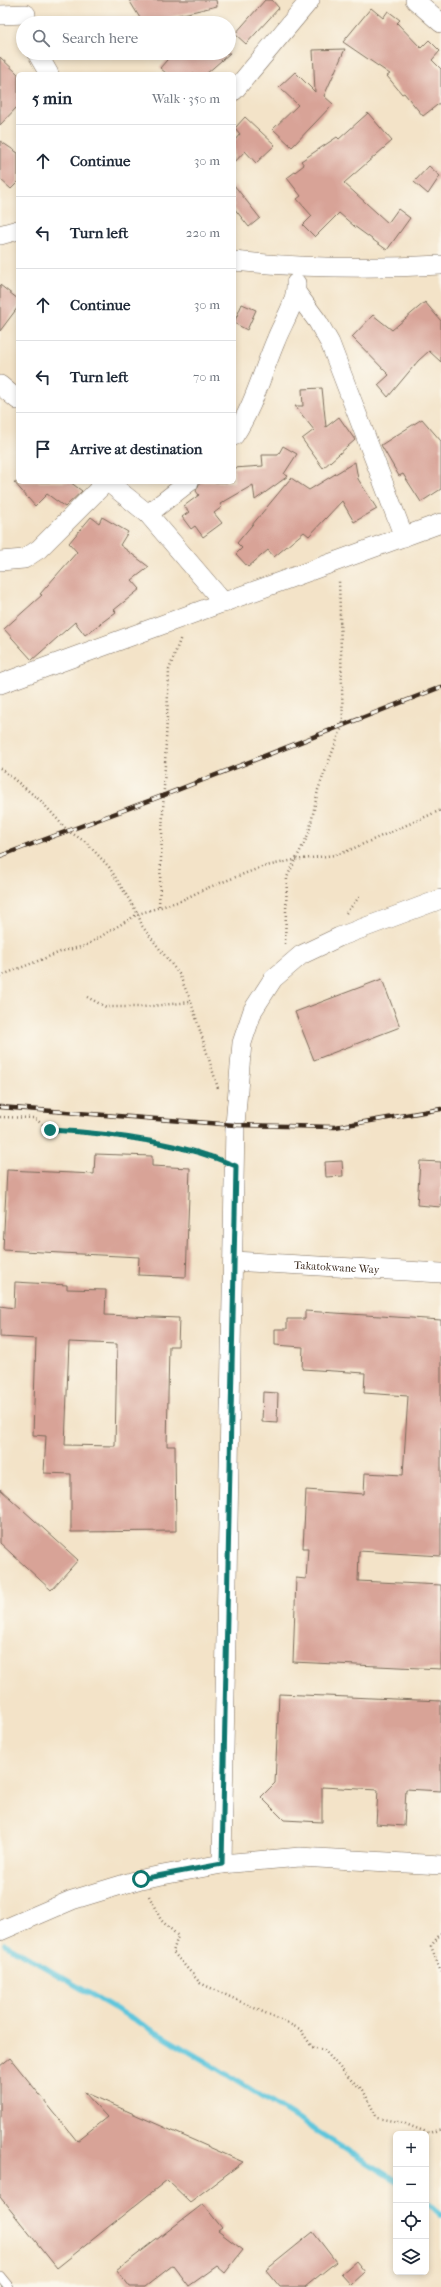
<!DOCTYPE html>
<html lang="en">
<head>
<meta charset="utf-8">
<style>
  :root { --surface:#fff; --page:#f2f2f3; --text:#1f2937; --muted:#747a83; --line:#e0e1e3 }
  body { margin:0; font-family:"IM FELL French Canon",serif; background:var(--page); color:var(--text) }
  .controls { position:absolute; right:12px; bottom:12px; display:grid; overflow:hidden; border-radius:6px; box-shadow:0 2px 6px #0003 }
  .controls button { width:36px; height:36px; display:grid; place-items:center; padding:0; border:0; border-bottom:1px solid var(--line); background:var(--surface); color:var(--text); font:20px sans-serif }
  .stop { position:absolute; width:12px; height:12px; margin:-9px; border:3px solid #0f766e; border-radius:50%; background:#fff }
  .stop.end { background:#0f766e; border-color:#fff; box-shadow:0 1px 4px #0008 }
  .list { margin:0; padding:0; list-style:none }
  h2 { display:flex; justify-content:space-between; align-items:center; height:52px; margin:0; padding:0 16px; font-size:17px }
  h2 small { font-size:13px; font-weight:400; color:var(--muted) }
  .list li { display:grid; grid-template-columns:26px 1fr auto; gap:12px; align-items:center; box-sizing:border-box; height:72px; padding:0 16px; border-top:1px solid var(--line) }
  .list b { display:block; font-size:15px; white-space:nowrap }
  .list em { font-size:13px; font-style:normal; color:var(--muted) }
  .icon { flex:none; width:22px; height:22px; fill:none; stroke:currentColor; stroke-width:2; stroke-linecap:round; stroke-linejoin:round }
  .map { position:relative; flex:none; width:441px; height:2287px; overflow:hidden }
  .search { position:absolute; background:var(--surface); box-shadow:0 2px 6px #0003; left:16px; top:16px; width:220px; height:44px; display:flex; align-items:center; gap:10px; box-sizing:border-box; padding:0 14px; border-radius:22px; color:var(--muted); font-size:15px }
  .panel { position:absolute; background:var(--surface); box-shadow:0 2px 6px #0003; left:16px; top:72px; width:220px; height:412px; border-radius:6px }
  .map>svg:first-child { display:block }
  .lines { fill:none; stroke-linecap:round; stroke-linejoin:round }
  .stream { stroke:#5fc6dc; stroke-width:5.5 }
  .building { fill:#d8a397; fill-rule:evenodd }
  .lane-casing { stroke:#7b6b5a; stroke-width:10 }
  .street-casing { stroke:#7b6b5a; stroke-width:20 }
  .path { stroke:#7b6b5a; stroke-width:2.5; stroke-dasharray:1 3; stroke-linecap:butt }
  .lane { stroke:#fff; stroke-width:9 }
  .street { stroke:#fff; stroke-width:19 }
  .rail-casing { stroke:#3b2a1e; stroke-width:4.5 }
  .rail { stroke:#fbf7ec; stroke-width:3; stroke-dasharray:9; stroke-linecap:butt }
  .route { stroke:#0f766e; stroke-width:5 }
  .labels { text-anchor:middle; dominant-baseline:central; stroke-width:3.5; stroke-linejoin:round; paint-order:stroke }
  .street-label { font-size:11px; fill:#3b2a1e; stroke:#fbf7ec }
</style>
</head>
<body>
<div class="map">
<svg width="441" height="2287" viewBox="0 0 441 2287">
  <rect width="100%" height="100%" fill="#fbf7ec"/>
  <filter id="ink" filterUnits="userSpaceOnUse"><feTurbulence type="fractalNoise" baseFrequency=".025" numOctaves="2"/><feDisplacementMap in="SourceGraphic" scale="8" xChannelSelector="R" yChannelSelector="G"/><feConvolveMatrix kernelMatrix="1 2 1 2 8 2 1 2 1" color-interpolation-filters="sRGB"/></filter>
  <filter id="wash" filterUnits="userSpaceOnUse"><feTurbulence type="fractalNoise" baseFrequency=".012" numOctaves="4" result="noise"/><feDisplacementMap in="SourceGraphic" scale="16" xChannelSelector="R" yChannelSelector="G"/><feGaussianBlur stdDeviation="0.9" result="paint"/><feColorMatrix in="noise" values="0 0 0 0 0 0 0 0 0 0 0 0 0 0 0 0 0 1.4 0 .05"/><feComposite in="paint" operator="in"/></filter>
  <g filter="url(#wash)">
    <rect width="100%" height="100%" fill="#f3e3c8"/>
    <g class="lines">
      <path class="stream" d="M5,1944L210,2064L396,2181
        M426,2201L441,2215"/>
    </g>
    <g id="blocks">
      <path class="building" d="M129,0H216L217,6L162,19L155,23H143Z
        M265,0H272L279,8L246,44L235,34Z
        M371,8L383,18L388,11L400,20L397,23L421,48L429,40L440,51L432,60L441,69V102L423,116L404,93L402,94L387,76L390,74L343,42Z
        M345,49L324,96L333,104L292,147L273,129L298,105L279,87L295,72L315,92L313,50Z
        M173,53H230L206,74H167L160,68Z
        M0,57L18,74V106L0,125Z
        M368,113L392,141L344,183L388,223L398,209L410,218L387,250L354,226L339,213L315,237L303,225L312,216L297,199L301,196L287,178L304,165L301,161L337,137L339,139Z
        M245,117L275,145L256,163L245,151L234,163V141L240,134L235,128Z
        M0,141L18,153V182L11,189L0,179Z
        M429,166L440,176L428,194L414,182Z
        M234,185L260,218L249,227L234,208Z
        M0,285L18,299V307L0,331Z
        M425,302L441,321V362L429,351L418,361L388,397L378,385L389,375L352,337L373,315L392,330Z
        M242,304L256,310L247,330L234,323Z
        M322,388L326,427L339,417L355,440L323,468L302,439L314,430L295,406H303L302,389Z
        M422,419L441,441V489L421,502L403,474L399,476L381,445Z
        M283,446L297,454L284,474L288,476L255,500L253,485L220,504L222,507L214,513L222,523L203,537L195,526L191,529L182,517L189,512L184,506L199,495L196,491L200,482H234V468L263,466L262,455H278Z
        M355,462L358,479L377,509L354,522L342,501L309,536L304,532L274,557L268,550L248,567L236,554L242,548L237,543L291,478L309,490Z
        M14,482H70L82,491L65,507L47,494L35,506Z
        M91,517L99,523L102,517L128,532L120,545L149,567L132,580L140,589L114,610L116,612L85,635L75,622L32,660L4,629L42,595L40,594L77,552L69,543Z
        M382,979L400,1027L314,1060L295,1012Z
        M95,1154L152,1156V1166L190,1168L186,1277L138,1275L139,1257L3,1250L7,1170L94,1174Z
        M342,1161L343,1176L326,1177L325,1162Z
        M420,1161L441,1162V1207L417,1205Z
        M15,1282L67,1285V1289L106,1290L105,1315L179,1318L178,1346H169L167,1446H175L176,1531L71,1532V1474L44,1473L46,1436L33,1435L36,1339L0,1337V1306L14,1308ZM69,1342L117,1344L115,1446L65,1445Z
        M305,1311L441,1320V1556L359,1551L358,1581L441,1585V1669L293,1662L296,1578L306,1579L308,1548H303L306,1490L364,1494L365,1473L403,1475L408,1396L364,1393L365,1373L302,1369L303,1347L275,1345V1329H287V1319H305Z
        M263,1392L278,1393L277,1423L262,1422Z
        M0,1489L78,1560L51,1590L0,1543Z
        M279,1694L441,1701V1791L406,1789L404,1826L376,1824L378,1790L322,1787V1822L284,1820L261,1797L275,1783Z
        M10,2058L77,2141L107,2117L84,2092L243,2162L190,2202L167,2180L57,2268L0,2197V2066Z
        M203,2204L222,2228L218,2231L243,2250L225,2273L217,2266L189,2286L173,2265L145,2287H130L117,2270Z
        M313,2232L336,2262L305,2287H280L266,2270Z
        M356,2261L365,2272L351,2285L341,2274Z"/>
    </g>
  </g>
  <g filter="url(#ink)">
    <use href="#blocks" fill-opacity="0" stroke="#7b6b5a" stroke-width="1"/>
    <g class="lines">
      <g class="lane-casing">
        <path id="lane" d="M0,2276L9,2287"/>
      </g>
      <g class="street-casing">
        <g id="street">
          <path d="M415,0L441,23"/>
          <path d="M0,15L26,14"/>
          <path d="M37,53L49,74"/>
          <path d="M234,91L310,0"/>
          <path d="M0,235L18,230"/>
          <path d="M234,261C303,268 372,269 441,265"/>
          <path d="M296,292L318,322L330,343L404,537"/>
          <path d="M0,385L18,400"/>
          <path d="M234,436C254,406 262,373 276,340C283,322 297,302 296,283"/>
          <path d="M108,482L148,514L224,603"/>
          <path d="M148,514L189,482"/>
          <path d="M0,561L24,559L39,549L106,482"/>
          <path d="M0,684L441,523"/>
          <path id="s1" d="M233,1261L441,1273"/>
          <path d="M222,1864L235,1125L242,1043L253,1010L273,979L301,955L339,937L441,899"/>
          <path d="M0,1931L72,1900L141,1879L222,1864L300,1857L441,1865"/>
        </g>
      </g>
      <path class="path" d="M0,768L41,801L68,831L86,842L109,867L138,914L142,926L179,974L191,1002L218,1088
        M159,906L169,670L181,637
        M346,913L361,895
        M285,944L287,877L309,833L318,790L343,724L339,579
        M0,976L63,951L85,946L138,914L180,901L207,888L262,867L294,860L335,855L345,852L441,810
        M87,997L106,1007H142L191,1002
        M0,1117L34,1118L50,1130L104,1135L146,1141L217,1157
        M149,1896L161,1920L178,1936L173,1952L200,1983L300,2029L312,2047L324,2050L352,2081L363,2090L377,2118L403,2123L429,2133L441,2129
        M441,1933L431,1946L441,1972"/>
      <use href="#lane" class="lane"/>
      <use href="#street" class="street"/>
      <g class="rail-casing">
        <path id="rail" d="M0,856L162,796L441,687
          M0,1107L235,1125L335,1127L441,1109"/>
      </g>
      <use href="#rail" class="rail"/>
    </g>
  </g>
  <g class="lines" filter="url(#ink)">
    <path class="route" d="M50,1130C110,1133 180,1142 236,1166L222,1864L141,1879"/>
  </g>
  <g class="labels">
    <g class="street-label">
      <text stroke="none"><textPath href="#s1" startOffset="104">Takatokwane Way</textPath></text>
    </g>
  </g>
</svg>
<div class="controls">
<button>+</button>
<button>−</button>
<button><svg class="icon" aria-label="locate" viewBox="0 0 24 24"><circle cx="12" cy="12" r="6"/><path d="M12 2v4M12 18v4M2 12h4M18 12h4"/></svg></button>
<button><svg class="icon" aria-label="layers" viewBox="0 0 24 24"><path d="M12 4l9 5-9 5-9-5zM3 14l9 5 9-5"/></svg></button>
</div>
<div class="stop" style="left:141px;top:1879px"></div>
<div class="stop end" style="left:50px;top:1130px"></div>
<div class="search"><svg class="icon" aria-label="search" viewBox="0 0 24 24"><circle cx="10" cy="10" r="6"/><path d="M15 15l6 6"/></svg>Search here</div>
<section class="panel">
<h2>5 min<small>Walk · 350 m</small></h2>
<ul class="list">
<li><svg class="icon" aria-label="ahead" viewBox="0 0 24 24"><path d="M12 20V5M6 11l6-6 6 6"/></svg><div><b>Continue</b></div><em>30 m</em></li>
<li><svg class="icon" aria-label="left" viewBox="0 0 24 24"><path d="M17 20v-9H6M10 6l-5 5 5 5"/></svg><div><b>Turn left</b></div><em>220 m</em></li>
<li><svg class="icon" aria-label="ahead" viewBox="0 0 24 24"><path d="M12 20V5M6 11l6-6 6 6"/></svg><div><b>Continue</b></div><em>30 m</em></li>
<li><svg class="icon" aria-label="left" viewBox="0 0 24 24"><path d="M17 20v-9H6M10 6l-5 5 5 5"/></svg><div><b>Turn left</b></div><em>70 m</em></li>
<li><svg class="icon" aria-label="arrive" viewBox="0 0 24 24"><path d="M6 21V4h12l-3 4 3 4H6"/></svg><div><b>Arrive at destination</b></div></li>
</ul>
</section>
</div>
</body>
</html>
